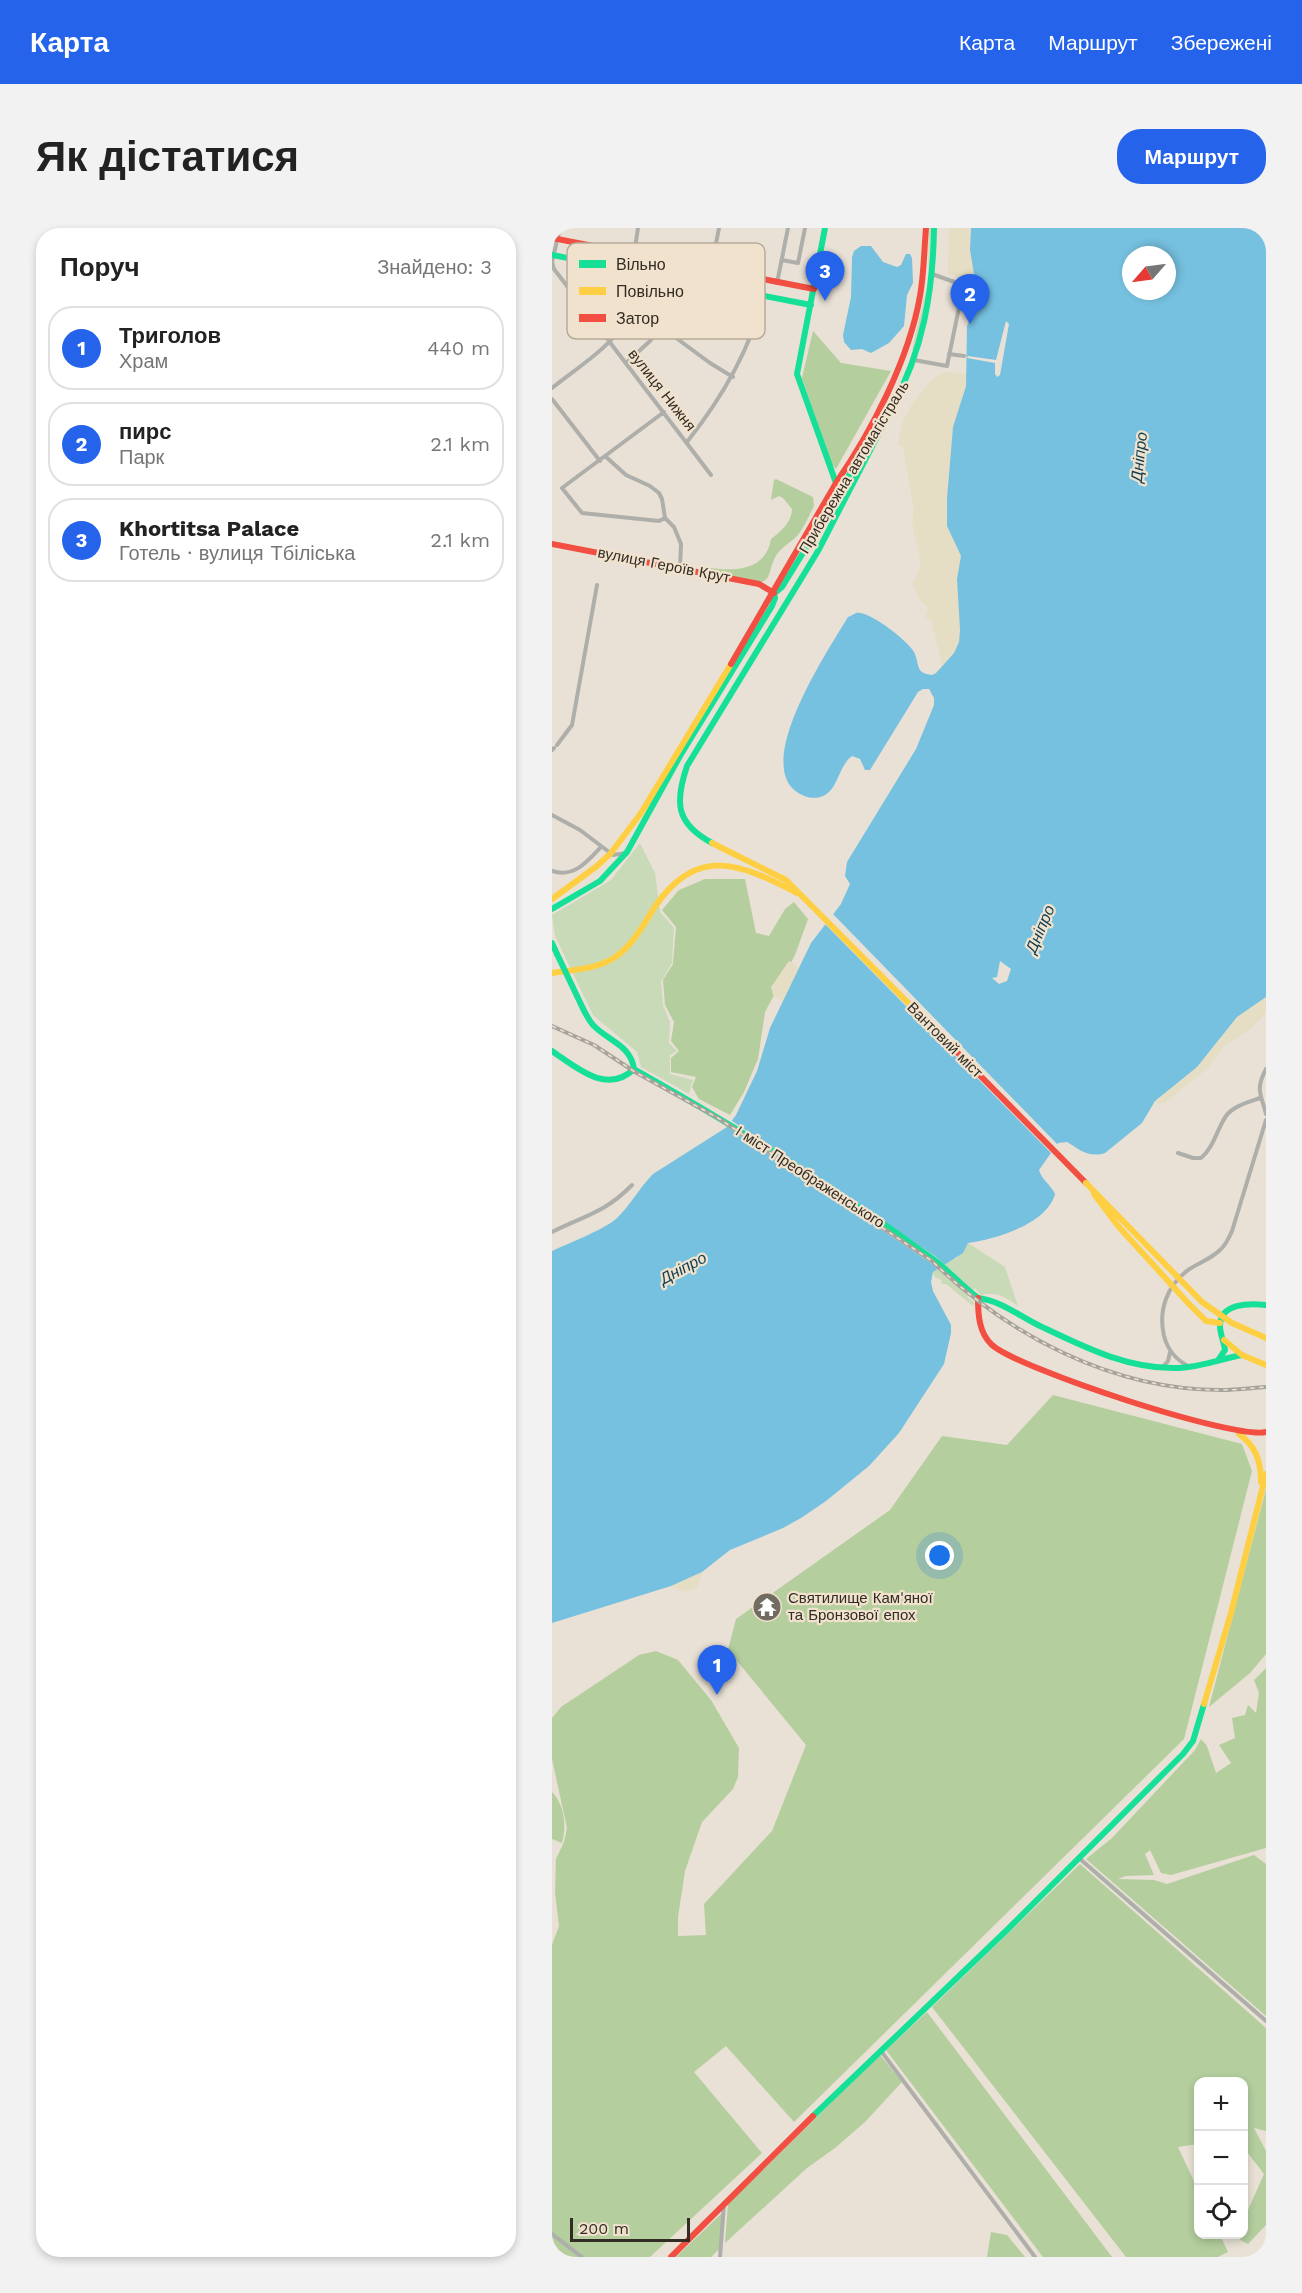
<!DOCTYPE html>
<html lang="uk">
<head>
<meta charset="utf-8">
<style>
  :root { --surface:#fff; --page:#f2f2f2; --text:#222; --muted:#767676; --line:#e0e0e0; --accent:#2563eb }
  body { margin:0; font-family:"Work Sans",sans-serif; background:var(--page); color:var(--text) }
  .controls { position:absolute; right:18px; bottom:18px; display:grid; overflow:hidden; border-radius:12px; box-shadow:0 3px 9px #0003 }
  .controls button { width:54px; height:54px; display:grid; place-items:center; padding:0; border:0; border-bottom:2px solid var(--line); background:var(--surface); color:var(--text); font:30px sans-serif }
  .compass { position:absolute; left:570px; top:18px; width:54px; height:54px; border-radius:50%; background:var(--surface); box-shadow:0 3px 9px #0003; rotate:242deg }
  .scale { position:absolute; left:18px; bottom:15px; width:120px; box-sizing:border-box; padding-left:6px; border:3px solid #322c24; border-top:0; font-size:16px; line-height:21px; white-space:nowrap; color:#322c24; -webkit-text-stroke:4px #f1e2cd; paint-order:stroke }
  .you { position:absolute; left:388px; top:1328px; width:21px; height:21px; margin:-15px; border:4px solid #fff; border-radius:50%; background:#1a73e8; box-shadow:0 0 0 9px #1a73e833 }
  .badge { display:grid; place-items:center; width:39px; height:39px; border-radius:50%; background:var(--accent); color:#fff; font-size:20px; font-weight:700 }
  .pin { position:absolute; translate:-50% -50px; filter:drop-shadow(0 2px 3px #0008) }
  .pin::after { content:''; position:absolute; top:32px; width:21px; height:18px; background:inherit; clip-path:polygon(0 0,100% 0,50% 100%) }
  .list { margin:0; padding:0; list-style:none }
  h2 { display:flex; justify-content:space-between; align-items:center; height:78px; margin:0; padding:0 24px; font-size:26px }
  h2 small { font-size:20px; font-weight:400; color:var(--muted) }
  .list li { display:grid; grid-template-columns:39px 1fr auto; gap:18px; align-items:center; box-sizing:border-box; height:84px; margin:0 12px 12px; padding:0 12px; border:2px solid var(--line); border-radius:24px }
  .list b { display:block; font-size:22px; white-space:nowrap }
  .list p { margin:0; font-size:20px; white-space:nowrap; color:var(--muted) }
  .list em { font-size:20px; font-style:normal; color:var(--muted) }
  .icon { flex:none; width:33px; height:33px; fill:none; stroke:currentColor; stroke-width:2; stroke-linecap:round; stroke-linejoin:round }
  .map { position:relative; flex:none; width:714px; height:2029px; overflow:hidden; border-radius:24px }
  header { display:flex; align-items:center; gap:36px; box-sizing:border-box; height:84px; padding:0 30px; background:var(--accent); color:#fff }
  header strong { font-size:28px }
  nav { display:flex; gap:33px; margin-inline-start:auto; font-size:21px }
  .intro { display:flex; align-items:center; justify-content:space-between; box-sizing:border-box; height:144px; padding:0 36px }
  h1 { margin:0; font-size:42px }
  .button { padding:15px 27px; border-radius:24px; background:var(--accent); color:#fff; font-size:21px; font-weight:700 }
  main { display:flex; gap:36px; padding:0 36px }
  aside { flex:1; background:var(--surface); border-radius:24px; box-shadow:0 3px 9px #0003 }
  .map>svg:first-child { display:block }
  .green { fill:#c9dab8 }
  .forest { fill:#b4ce9e }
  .sand { fill:#e6dec4 }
  .water { fill:#76c1e0; fill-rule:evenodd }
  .pier { fill:#e9e1d5 }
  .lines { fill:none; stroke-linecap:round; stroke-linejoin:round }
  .street { stroke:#aeaeaa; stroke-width:4 }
  .fast { stroke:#16e098; stroke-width:6 }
  .slow { stroke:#ffcf43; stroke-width:6 }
  .jam { stroke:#f24e42; stroke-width:6 }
  .rail-casing { stroke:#a6a39d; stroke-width:4 }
  .rail { stroke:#f1e2cd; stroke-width:1.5; stroke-dasharray:4.5; stroke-linecap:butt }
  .fast-bridge { stroke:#16e098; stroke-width:6 }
  .slow-bridge { stroke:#ffcf43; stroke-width:6 }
  .labels { text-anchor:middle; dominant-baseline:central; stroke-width:4.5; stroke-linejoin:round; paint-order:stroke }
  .street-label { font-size:15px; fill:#322c24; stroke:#f1e2cd }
  .poi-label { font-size:15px; fill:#322c24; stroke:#f1e2cd; text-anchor:start }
  .water-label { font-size:16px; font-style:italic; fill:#0f3e53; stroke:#f1e2cd }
  .key { fill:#f1e2cd; stroke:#b8ab9a; stroke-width:1.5 }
  .key-label { font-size:16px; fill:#322c24 }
</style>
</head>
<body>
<header>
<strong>Карта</strong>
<nav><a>Карта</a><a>Маршрут</a><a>Збережені</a></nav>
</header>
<div class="intro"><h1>Як дістатися</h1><a class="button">Маршрут</a></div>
<main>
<aside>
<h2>Поруч<small>Знайдено: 3</small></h2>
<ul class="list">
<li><span class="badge">1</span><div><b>Триголов</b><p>Храм</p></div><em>440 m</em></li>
<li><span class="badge">2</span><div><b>пирс</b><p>Парк</p></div><em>2.1 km</em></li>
<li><span class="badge">3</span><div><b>Khortitsa Palace</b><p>Готель · вулиця Тбіліська</p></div><em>2.1 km</em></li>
</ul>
</aside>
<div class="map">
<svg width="714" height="2029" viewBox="0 0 714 2029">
  <rect width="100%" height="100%" fill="#e9e1d5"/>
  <path class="green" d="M377,0H379L376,51Z
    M375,59L370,92L362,121H360Z
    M88,615L103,645L108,684L122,700L120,735L109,754L111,777L118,794L117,815L125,823L118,827V846L141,852L137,866L89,839L85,824L41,787L3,708L0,687L59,652Z
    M416,1015L453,1039L466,1078C453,1069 444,1063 429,1067L423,1060L415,1069L423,1075L421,1078L394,1056H389L390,1052L383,1049L381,1044L398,1032L405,1030Z"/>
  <path class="forest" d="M261,103L289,135L339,143L284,241L279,235L250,150Z
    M224,251L261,269L262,278C257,287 251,303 243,310C233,319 227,320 221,334C217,343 219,352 207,355L150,346L148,342L151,339C178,343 213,346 219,311C229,303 240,294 240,281L231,270L227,268L219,272L222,252Z
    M153,651H193L204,705L217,708L233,681L242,674L256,691L243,727L213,784L206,831L192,864L178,887L147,871L140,859L144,849L119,844V830L127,823L119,813L122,794L113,777L111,752L121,736L124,699L110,682L127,662Z
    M501,1167L690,1216L700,1243L632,1511L242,1894L174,1818L142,1844L210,1925L98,2029H0V1717L7,1698L3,1665L4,1631L12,1614L15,1600L0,1531V1490L9,1479L87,1427L104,1423L126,1432L159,1472L187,1520L186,1549L181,1561L150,1594L133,1643L126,1689V1708L154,1707L152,1676L220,1603L254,1517L176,1422L184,1391L338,1282L390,1208L455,1217Z
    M714,1261V1426L698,1445L657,1479Z
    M714,1440V1620L619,1647L609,1645L598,1622L593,1626L602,1647L574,1648L566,1651L602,1652L615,1656L702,1627L714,1636V1788L534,1631L560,1610L643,1522L649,1511L655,1518L664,1545L679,1535L667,1517L683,1510L680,1490L693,1487L696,1477L704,1485L707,1465L702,1452Z
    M0,1564C12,1576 15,1597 10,1615L0,1611Z
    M528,1636L714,1800V1903L702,1900L714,1923V1997L696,2016L683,2009L685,2007L692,2006V1991L712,1946L692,1920V1854H646V1916L626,1919L646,1962V2006L668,2007L676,2024L666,2029H574L380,1779Z
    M375,1784L560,2029H491L334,1822Z
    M328,1827L350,1854L313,1894L283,1920L255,1940L173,2015L176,1976Z
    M170,1985L168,2020L159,2029H124Z
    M439,2004L455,2007L473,2029H435Z"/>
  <path class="sand" d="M397,0H419L418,22L424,51L396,47Z
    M393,144L414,146V158L401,199L395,270V298L409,328L405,351L408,402L407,414L402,425L390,437L379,392L373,390L376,380L369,374L360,355C381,330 354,310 362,283L351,220L346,216C350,192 353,184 369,165C376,156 381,149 393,144Z
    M237,733L247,739L232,774L221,767L219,759Z
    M714,769V785L696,803L671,819L656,840L613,875L606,876L603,873L653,830L685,789Z
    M150,1344L146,1359L133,1364L119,1358Z"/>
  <path class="water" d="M419,0H714V769L685,789L645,839L603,873L590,895L553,925C537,930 528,922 515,914L506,915L487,942C489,951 499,957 503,966C495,996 444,1011 416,1015L411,1025L381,1044L379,1054L381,1063L399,1097V1105L392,1136L347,1205L317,1238L274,1273L249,1290L231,1300L178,1322L150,1344L119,1358L0,1395V1023C17,1015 51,1002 64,991C79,977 87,960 101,946L175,899L184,887L205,843L218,800L259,715L289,676L298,656L293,648L295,634L364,521L382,477V470L377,461H371L366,464L318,542H313L308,531L300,528C287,537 286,562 271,568C262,572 252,569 245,564C201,534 277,421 296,389C297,389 304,385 304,385C317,382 356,413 362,424C365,429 365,437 368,442C371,446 375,446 380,447L384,445L402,425L407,414L408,402L405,351L409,328L395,298V270L401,199L414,158L415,98L423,81L424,58L418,22ZM579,27H615V63H579ZM448,733L459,741L455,753L447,756L440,750L445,749Z
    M309,18H319L331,34L345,39L349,37L354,26H358L360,30L361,55L355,67L352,98L337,115L319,125L310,121L299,122L292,114L291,107L299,69L300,29L302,23Z"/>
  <path class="pier" d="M454,93L457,96L448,147L445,149L443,146V135L415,130L416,128L444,132Z
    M279,684L507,918L500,926L271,694Z
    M177,891L383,1028L394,1038L387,1042L379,1035L173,897Z"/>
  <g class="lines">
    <path class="street" d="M82,26L86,0
      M230,32L246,35L253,0
      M0,34L2,41L159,247
      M0,34L8,0
      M159,41L167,0
      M225,55L236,0
      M112,101L158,135L181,149
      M397,126L412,128
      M362,132L395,138L411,60L408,56L380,46
      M74,135L98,113L139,54
      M0,160C26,139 60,119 76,89C84,76 86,59 90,44
      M0,171L48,233
      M112,184L10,260L30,285L107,293L113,290
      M135,214C170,170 198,123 212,67
      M53,228L74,247L98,258L107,265L110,271L113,290L122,299L129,316L128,340
      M5,517L20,497L45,357
      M0,522L2,520
      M0,587L28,602L61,627L74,625
      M0,643C22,650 35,634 49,619
      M714,841C703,862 709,866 714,886
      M626,925L641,930H649C662,919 665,901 674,888C681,878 697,874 708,870
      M0,1004C32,988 54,984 80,957
      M638,1139C624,1132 616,1123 612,1108C606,1082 615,1058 636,1042C646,1035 659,1031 668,1022C674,1017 677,1010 680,1003L714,892
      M610,1140L616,1133L618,1124
      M527,1630L714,1793
      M329,1823L483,2029
      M0,2006L30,2029
      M168,2029L172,1976"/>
    <path class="fast" d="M273,0L245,146L284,255
      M0,27L259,77
      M340,179C371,123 381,64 382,0
      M224,364L230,359L289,263L307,228L327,199
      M160,615C123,595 123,574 135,538L266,323L341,178
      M0,681L48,653L75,624L128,528L220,378L223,370L222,365
      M0,715L5,726
      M0,823C25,840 55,867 82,841C79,817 56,813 41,797C34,789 30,778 25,768
      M82,841C185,899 286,962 381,1031C397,1043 410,1058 426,1070
      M426,1070C450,1073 467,1088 488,1098C532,1119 577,1142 627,1140C649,1139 669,1131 690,1127
      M667,1131L673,1122C672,1114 668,1106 668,1098C668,1075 697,1075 714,1077
      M261,1888L456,1701L631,1526L641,1513L652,1476"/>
    <path class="slow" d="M160,615L234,652L393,812
      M0,671L45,638L59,625L89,585L179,436
      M0,745C21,742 44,741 62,730C80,718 91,698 102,680C144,617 188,635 245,665
      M637,1076L654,1093L668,1095
      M672,1112L690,1127L714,1137
      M687,1206C704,1218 709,1234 709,1254
      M652,1476L679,1385L714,1246"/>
    <path class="jam" d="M0,10L262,61
      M0,316L207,356L222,365
      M179,436L284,255C320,203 357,131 368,68C372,46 372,23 374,0
      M393,812L534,955
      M426,1070C426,1087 427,1105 440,1117C467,1141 682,1212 714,1204
      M119,2029L261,1888"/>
    <g class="rail-casing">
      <path id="rail" d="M0,798L42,817L83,844L166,890L380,1033C456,1107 560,1162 669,1162C684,1162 699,1160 714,1159"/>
    </g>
    <use href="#rail" class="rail"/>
    <path class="fast-bridge" d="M5,726L25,768"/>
    <path class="slow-bridge" d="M534,955L650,1074L680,1095L714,1110
      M542,966L566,998L637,1076"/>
  </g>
  <defs>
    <g id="temple-disc" transform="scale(1.5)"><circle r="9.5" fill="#726b62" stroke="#f1e2cd"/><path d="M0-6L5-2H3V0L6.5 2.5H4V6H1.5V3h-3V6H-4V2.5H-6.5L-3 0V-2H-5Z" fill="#fff"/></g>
  </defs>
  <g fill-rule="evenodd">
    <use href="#temple-disc" x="215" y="1379"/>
  </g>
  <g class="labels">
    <g class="street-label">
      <text transform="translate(110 162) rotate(52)">вулиця Нижня</text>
      <text transform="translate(302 239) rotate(-59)">Прибережна автомагістраль</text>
      <text transform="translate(112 337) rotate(11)">вулиця Героїв Крут</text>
      <text transform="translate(393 812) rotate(45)">Вантовий міст</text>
      <text transform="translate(258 949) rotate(33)">I міст Преображенського</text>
    </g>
    <g class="poi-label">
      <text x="236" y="1370">Святилище Кам'яної<tspan x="236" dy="17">та Бронзової епох</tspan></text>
    </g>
    <g class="water-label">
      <text transform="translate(587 229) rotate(-84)">Дніпро</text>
      <text transform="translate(488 701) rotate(-67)">Дніпро</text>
      <text transform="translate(131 1040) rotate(-28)">Дніпро</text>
    </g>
  </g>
  <rect x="15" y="15" width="198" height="96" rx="9" class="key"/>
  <rect x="27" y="32" width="27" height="8" fill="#16e098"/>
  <rect x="27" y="59" width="27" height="8" fill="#ffcf43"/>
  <rect x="27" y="86" width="27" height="8" fill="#f24e42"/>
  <g class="key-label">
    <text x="64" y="42">Вільно</text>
    <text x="64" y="69">Повільно</text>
    <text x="64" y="96">Затор</text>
  </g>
</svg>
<div class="controls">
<button>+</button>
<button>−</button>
<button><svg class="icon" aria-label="locate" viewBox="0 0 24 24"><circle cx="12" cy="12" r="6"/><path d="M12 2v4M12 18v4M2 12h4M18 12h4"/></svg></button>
</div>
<svg class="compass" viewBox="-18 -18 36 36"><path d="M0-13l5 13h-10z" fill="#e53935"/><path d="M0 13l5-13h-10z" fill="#767676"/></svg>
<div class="scale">200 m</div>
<div class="you"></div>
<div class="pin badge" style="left:165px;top:1467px">1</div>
<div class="pin badge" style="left:418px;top:96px">2</div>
<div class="pin badge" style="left:273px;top:73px">3</div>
</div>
</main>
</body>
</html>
